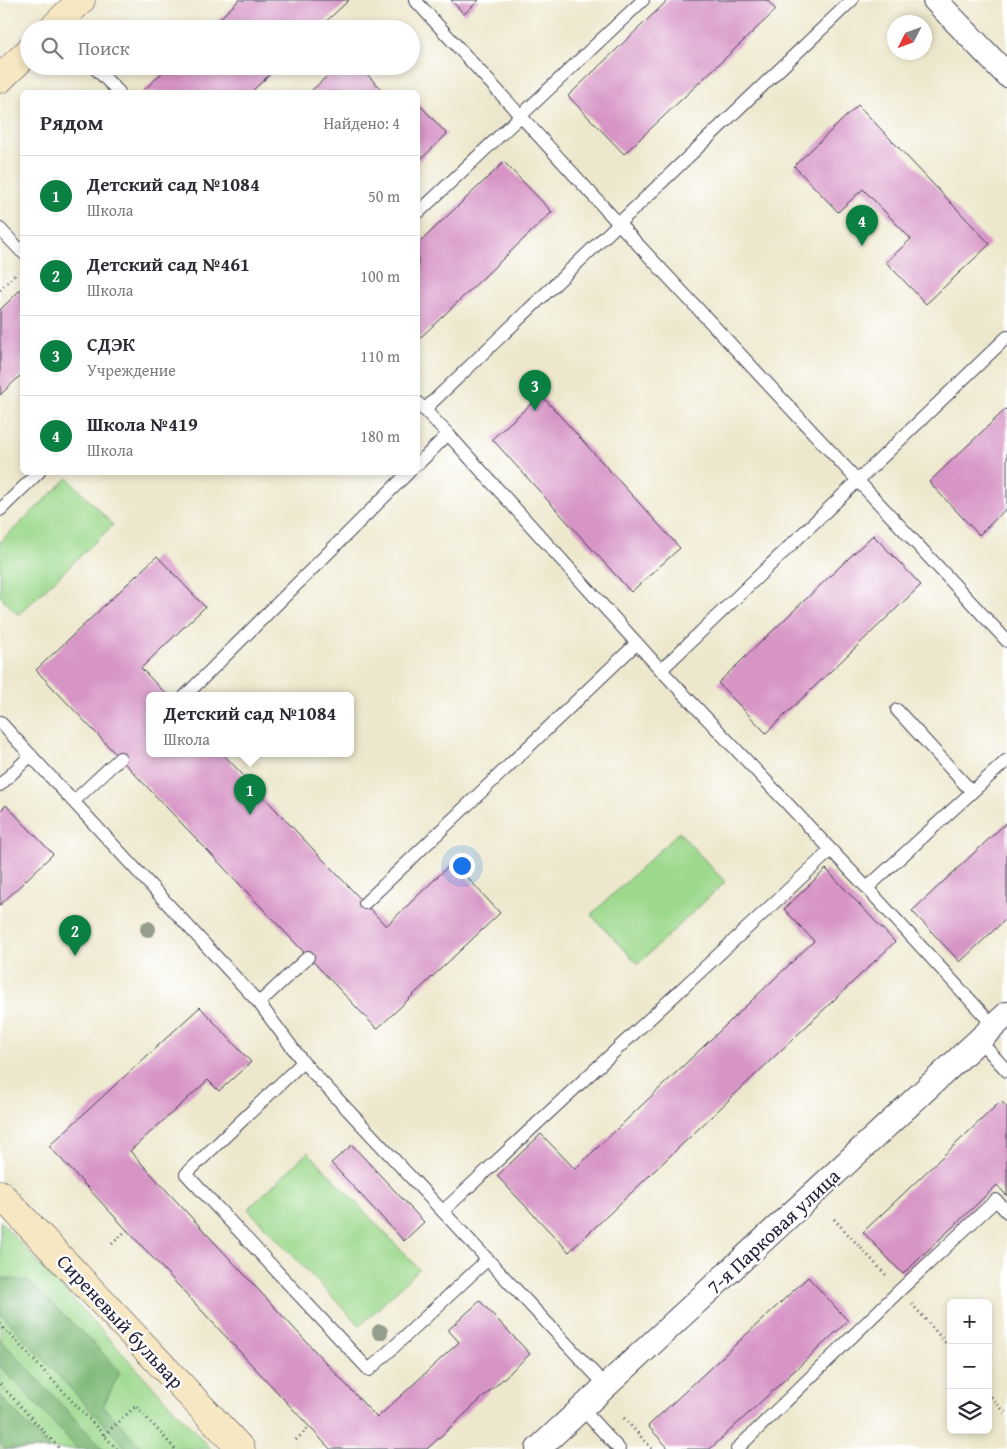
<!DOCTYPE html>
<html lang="ru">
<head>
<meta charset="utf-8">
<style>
  :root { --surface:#fff; --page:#f2f2f3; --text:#2b2b33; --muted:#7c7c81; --line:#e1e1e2; --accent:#0b8043 }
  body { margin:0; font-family:"Gentium Book Plus",serif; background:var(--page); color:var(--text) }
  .controls { position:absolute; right:15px; bottom:15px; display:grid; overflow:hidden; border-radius:8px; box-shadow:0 2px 8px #0003 }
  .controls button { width:45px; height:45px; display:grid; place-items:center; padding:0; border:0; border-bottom:1px solid var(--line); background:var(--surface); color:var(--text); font:25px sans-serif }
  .compass { position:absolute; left:887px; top:15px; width:45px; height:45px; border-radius:50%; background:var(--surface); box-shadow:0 2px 8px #0003; rotate:228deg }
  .you { position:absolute; left:461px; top:865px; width:18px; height:18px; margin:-12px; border:4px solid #fff; border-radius:50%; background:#1a73e8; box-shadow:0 0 0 8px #1a73e833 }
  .badge { display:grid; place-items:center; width:32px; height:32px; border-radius:50%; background:var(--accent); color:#fff; font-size:16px; font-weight:700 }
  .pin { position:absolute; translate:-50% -41px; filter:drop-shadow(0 1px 2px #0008) }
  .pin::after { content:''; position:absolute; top:26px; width:18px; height:15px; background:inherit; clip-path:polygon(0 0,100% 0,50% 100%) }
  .popup { position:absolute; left:146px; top:692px; width:208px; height:65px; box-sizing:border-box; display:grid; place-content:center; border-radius:8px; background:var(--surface); filter:drop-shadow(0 1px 4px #0005); font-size:16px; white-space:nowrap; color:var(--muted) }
  .popup b { font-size:19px; color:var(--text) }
  .popup::after { content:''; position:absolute; left:50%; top:100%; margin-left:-10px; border:10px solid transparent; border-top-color:var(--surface) }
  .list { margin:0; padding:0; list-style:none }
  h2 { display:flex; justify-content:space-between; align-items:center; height:65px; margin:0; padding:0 20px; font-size:21px }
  h2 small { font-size:16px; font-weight:400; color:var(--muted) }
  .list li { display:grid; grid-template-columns:32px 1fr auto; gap:15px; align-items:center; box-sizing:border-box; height:80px; padding:0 20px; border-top:1px solid var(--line) }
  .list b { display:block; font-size:19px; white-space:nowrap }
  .list p { margin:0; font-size:16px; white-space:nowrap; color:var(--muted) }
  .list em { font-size:16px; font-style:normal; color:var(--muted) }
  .icon { flex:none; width:28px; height:28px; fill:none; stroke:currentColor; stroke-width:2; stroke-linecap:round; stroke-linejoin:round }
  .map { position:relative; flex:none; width:1007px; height:1449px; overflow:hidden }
  .search { position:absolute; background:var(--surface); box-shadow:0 2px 8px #0003; left:20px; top:20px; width:400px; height:55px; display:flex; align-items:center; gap:12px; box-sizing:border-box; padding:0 18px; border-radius:28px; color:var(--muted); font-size:19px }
  .panel { position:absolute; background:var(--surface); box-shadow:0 2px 8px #0003; left:20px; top:90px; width:400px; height:385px; border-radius:8px }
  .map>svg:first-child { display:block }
  .green { fill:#9dd98d; stroke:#607e64 }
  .forest { fill:#7eb978; stroke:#506e5a }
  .building { fill:#d795c6 }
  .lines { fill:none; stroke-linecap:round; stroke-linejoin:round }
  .service-casing { stroke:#404051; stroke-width:14 }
  .minor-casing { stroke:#404051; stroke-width:26 }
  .secondary-casing { stroke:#404051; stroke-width:29 }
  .path { stroke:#404051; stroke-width:3; stroke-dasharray:1 4; stroke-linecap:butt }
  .service { stroke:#fff; stroke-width:12 }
  .minor { stroke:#fff; stroke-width:24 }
  .secondary { stroke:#f7e8c3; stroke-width:28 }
  .tree { fill:#959e8d }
  .labels { text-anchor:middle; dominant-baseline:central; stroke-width:4.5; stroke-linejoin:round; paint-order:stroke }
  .street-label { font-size:20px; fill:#22223b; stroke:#fff }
</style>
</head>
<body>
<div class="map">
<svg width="1007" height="1449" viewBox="0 0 1007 1449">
  <rect width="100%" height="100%" fill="#fff"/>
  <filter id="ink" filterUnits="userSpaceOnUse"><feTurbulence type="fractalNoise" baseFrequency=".02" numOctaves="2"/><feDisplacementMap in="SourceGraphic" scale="10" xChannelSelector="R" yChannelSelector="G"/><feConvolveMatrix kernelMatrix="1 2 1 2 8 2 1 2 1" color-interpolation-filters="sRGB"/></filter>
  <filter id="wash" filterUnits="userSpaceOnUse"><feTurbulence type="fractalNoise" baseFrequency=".0096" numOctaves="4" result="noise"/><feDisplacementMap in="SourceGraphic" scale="20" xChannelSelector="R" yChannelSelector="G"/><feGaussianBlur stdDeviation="1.12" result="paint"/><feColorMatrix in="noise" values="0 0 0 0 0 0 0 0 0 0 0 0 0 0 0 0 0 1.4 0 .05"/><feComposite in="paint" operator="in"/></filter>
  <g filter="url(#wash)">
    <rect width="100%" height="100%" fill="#ede8cd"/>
    <path class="green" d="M68,478L113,525L18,615L0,596V542Z
      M679,832L725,882L638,964L591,915Z
      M308,1152L419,1269L360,1326L248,1209Z
      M0,1221L211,1449H0Z"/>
    <path class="forest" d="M0,1278L28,1281L96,1346L120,1372L103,1406L143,1449H127L0,1313Z
      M0,1339L103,1449H78L0,1366Z
      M0,1396L50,1449H6L0,1443Z"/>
    <g id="blocks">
      <path class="building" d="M239,0H349L318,29H209Z
        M451,0H479L464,14Z
        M668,0H767L776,10L624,154L568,96Z
        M169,66H279L251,92H142Z
        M338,66H359L384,92H310Z
        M418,103L447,134L418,162Z
        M858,105L990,244L926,304L886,262L911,239L863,189L838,212L794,166Z
        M504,162L552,212L418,340V244Z
        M22,288V374L0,395V310Z
        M541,395L680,548L631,592L492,439Z
        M1007,408V508L979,535L929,482Z
        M873,535L921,585L766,733L718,683Z
        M157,556L205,607L141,668L168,696H150V754H223L386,926L453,862L500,913L377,1029L36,670Z
        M6,805L53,854L0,905V811Z
        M1007,822V918L960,962L912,911Z
        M826,869L895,942L569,1252L497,1176L541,1134L575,1169L814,941L784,909Z
        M200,1007L251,1062L219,1091L208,1080L130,1151L377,1418L459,1342L448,1330L480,1301L530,1354L427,1449H330L49,1146Z
        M1001,1101L1007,1107V1196L997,1185L903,1274L863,1232Z
        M352,1145L424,1222L404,1241L331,1163Z
        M808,1277L848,1321L710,1449H669L648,1426Z"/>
    </g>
  </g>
  <g filter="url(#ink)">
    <use href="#blocks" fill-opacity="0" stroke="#404051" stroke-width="1"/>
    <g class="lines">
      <g class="service-casing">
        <path id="service" d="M415,0L619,224L1007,641
          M93,66L119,92
          M418,213L643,0
          M0,229L22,252
          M418,403L448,434L661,670L867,888L994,1026
          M424,410L852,0
          M418,464L448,434
          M0,510L39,472
          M661,670L1007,337
          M185,696L409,472
          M897,710L972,792
          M0,722L259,1003L303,1062L606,1386
          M0,785L31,755
          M74,801L120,758
          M867,888L1007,760
          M365,903L637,643
          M259,1003L308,957
          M979,1040L1007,1071
          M303,1062L186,1174L369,1370L488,1259
          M443,1211L831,850
          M582,1409L619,1449
          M737,1449L900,1290L996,1200L1007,1212"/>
      </g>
      <g class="minor-casing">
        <path id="minor" d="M935,0L1007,75
          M538,1449L1007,1014"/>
      </g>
      <g class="secondary-casing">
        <path id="secondary" d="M52,29L81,0
          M0,79L29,51
          M0,1194L241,1449"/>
      </g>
      <path class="path" d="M0,290L14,276L16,271
        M834,1219L886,1275
        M112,1244L127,1230
        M912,1304L951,1349
        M0,1324L117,1449
        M0,1384L60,1449
        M988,1393L1007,1415
        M624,1418L652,1449
        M104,1435L136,1406L175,1449
        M296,1440L309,1427"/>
      <use href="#service" class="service"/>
      <use href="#minor" class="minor"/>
      <use href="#secondary" class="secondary"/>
    </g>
    <g class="tree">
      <circle cx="148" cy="929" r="8"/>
      <circle cx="380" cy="1332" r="8"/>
    </g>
  </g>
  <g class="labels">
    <g class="street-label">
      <text transform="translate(773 1231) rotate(-43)">7-я Парковая улица</text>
      <text transform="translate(121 1321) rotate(47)">Сиреневый бульвар</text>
    </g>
  </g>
</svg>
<div class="controls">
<button>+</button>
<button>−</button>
<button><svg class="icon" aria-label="layers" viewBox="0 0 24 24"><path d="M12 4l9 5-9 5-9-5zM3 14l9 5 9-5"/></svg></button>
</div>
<svg class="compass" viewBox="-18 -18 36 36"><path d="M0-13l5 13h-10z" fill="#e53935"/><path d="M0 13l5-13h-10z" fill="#7c7c81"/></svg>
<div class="you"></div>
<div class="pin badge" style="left:250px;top:815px">1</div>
<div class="popup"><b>Детский сад №1084</b>Школа</div>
<div class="pin badge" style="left:75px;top:956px">2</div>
<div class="pin badge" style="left:535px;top:411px">3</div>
<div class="pin badge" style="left:862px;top:246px">4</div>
<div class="search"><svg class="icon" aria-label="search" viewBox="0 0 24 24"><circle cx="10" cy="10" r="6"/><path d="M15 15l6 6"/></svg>Поиск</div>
<section class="panel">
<h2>Рядом<small>Найдено: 4</small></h2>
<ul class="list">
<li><span class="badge">1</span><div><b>Детский сад №1084</b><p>Школа</p></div><em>50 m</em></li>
<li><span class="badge">2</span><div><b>Детский сад №461</b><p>Школа</p></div><em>100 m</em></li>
<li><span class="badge">3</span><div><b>СДЭК</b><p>Учреждение</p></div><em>110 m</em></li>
<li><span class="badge">4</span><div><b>Школа №419</b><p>Школа</p></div><em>180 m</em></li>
</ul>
</section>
</div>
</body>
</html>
